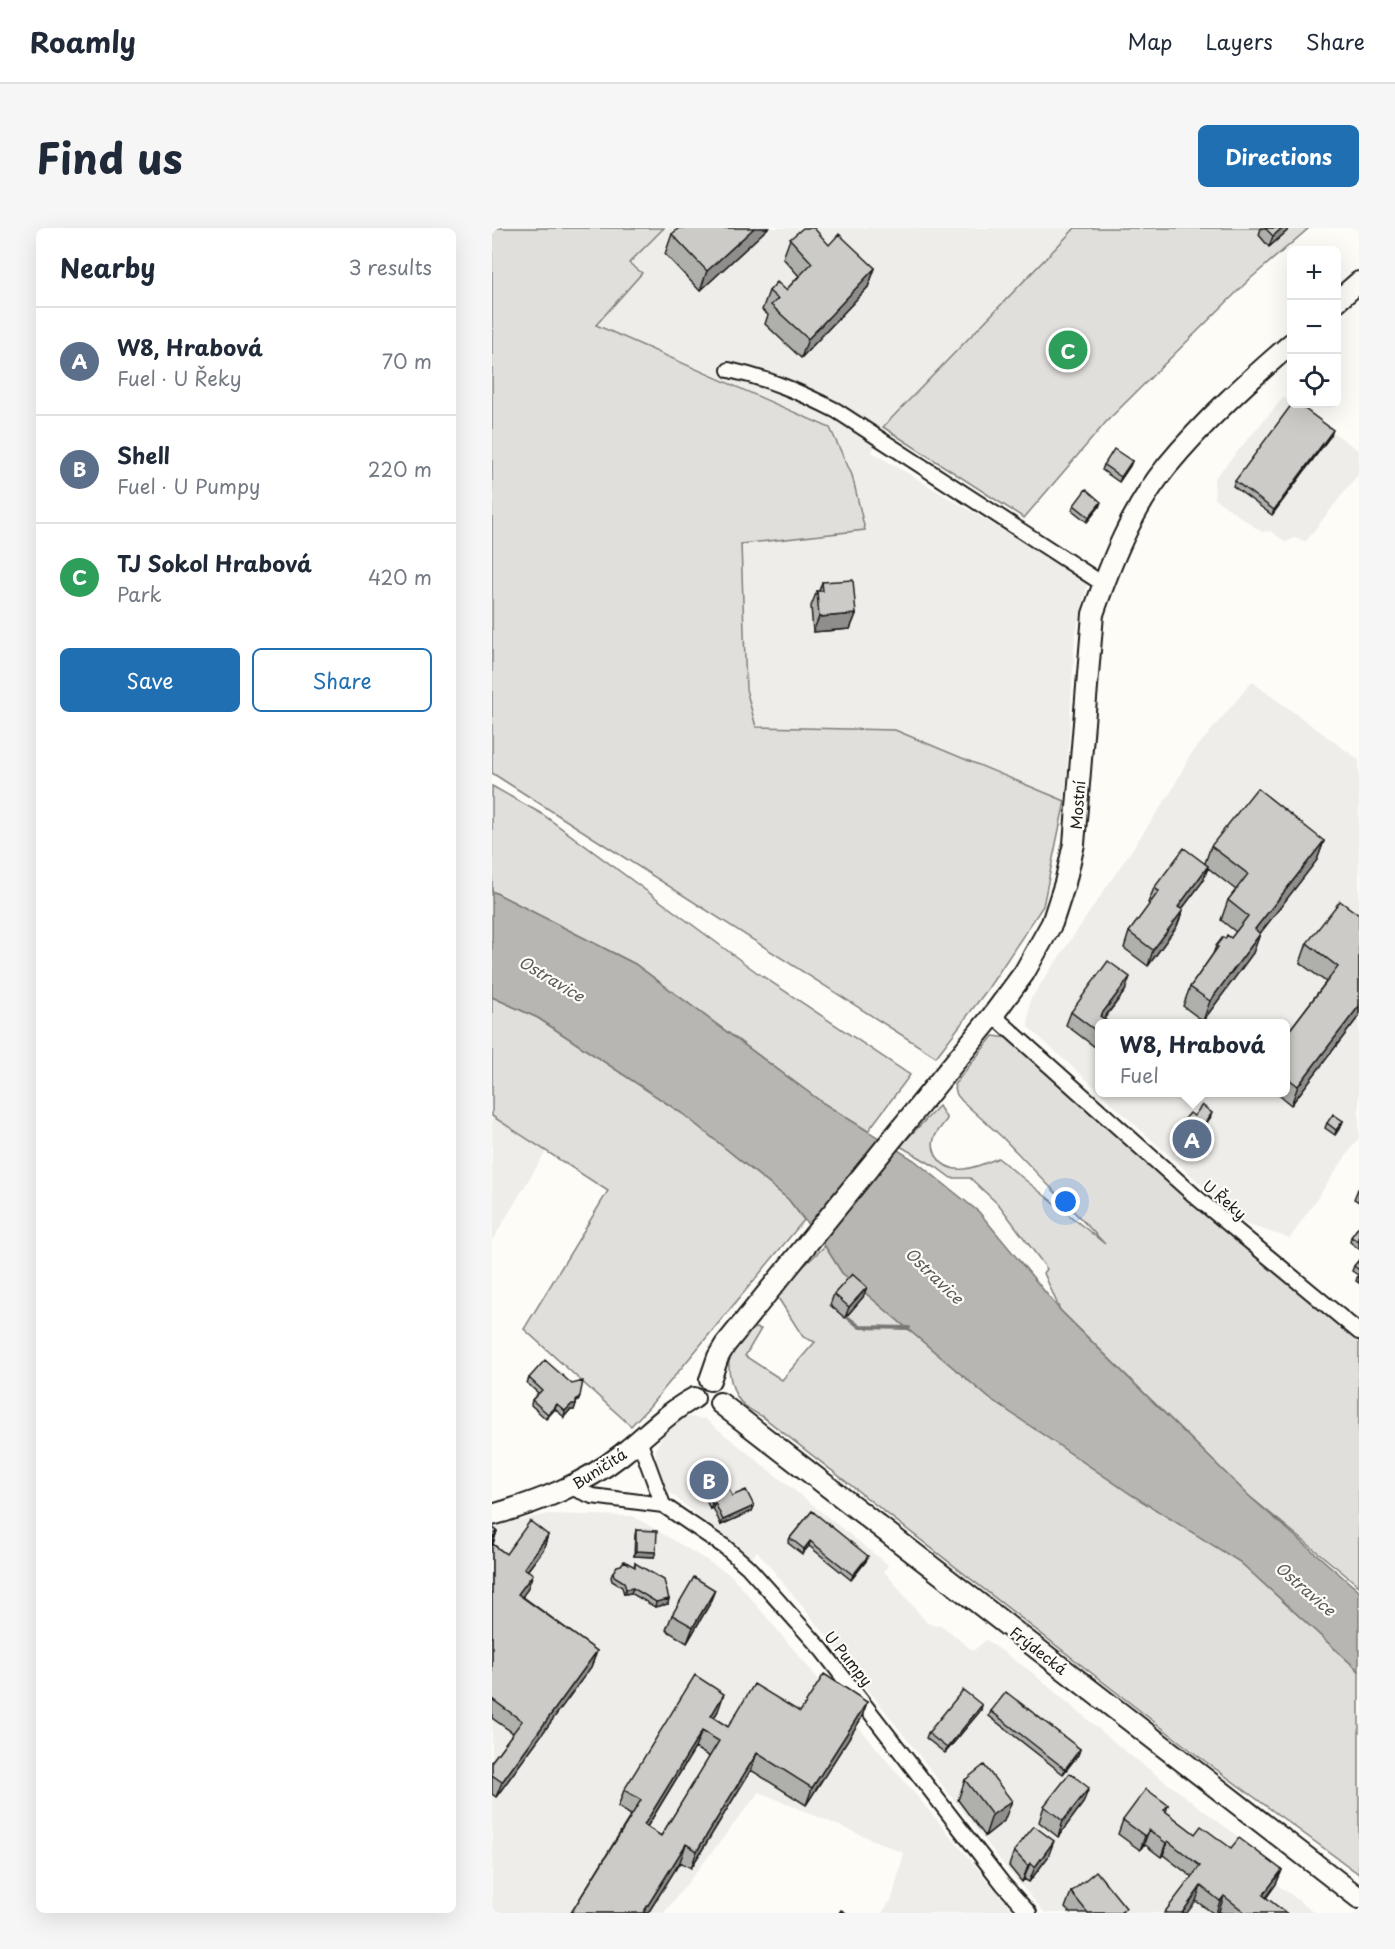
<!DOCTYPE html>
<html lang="en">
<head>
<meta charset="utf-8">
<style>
  :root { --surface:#fff; --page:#f6f6f7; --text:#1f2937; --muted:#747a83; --line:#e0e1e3; --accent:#1f6fb2 }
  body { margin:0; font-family:"Playpen Sans",sans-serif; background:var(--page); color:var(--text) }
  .controls { position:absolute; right:18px; top:18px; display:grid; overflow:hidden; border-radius:9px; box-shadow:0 6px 24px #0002 }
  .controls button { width:54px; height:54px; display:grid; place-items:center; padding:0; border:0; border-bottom:2px solid var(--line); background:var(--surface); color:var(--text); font:30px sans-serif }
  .you { position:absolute; left:574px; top:974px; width:21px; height:21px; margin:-15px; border:4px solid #fff; border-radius:50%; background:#1a73e8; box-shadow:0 0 0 9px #1a73e833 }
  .badge { display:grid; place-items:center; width:39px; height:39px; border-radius:50%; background:var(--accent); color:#fff; font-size:20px; font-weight:700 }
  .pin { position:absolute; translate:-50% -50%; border:3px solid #fff; box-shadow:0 2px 6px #0006 }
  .popup { position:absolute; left:603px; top:791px; width:195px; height:78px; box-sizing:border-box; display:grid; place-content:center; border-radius:9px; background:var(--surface); filter:drop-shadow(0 2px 4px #0005); font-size:20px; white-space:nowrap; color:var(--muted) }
  .popup b { font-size:22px; color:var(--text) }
  .popup::after { content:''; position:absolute; left:50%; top:100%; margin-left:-12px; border:12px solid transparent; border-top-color:var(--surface) }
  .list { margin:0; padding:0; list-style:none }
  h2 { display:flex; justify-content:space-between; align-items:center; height:78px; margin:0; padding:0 24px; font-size:26px }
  h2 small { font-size:20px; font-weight:400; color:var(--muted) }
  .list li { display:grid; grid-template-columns:39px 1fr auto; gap:18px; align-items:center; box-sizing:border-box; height:108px; padding:0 24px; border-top:2px solid var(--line) }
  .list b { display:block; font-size:22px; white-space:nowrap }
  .list p { margin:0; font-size:20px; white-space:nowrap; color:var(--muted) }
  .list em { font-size:20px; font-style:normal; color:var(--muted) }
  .actions { display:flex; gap:12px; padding:18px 24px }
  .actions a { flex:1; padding:14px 0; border:2px solid var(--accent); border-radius:9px; text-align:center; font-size:21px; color:var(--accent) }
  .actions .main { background:var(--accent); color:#fff }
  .icon { flex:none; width:33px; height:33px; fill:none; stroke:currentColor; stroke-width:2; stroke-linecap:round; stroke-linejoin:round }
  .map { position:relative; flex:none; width:867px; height:1685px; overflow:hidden; border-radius:9px }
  header { display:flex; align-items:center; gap:36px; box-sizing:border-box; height:84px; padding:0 30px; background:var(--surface); border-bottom:2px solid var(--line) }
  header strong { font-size:28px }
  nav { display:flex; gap:33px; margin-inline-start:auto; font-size:21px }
  .intro { display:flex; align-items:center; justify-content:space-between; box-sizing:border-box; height:144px; padding:0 36px }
  h1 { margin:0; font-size:42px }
  .button { padding:15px 27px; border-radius:9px; background:var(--accent); color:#fff; font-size:21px; font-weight:700 }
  main { display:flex; gap:36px; padding:0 36px }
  aside { flex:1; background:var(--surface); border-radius:9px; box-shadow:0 6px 24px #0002 }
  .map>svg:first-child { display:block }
  .built { fill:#eeede9 }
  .green { fill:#e0dfdb; stroke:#7e7e7c; stroke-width:1.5 }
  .water { fill:#b7b6b2; stroke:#797876; stroke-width:1.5 }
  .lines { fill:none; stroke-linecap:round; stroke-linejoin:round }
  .stream { stroke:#797876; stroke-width:4 }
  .minor-casing { stroke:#1c1c1c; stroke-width:18 }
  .secondary-casing { stroke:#1c1c1c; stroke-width:24 }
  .minor { stroke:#fdfcf7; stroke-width:14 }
  .secondary { stroke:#fdfcf7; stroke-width:20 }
  .wall { fill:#afafac; stroke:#1c1c1c; stroke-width:1.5; fill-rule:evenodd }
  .shaded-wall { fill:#8f8e8c; stroke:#1c1c1c; stroke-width:1.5 }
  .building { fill:#cccbc8; stroke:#1c1c1c; stroke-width:1.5; fill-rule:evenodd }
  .labels { text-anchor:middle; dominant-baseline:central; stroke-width:4.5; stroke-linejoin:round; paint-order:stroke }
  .street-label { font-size:15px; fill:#1c1c1c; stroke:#fdfcf7 }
  .water-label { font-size:16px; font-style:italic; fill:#5a5a58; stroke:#fdfcf7 }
</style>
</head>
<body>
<header>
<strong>Roamly</strong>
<nav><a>Map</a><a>Layers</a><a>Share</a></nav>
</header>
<div class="intro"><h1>Find us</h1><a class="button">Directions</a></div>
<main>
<aside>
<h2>Nearby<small>3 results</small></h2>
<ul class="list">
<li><span class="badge" style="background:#5c6f8a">A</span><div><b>W8, Hrabová</b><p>Fuel · U Řeky</p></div><em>70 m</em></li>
<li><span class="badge" style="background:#5c6f8a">B</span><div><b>Shell</b><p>Fuel · U Pumpy</p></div><em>220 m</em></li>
<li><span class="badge" style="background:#2e9e5b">C</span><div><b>TJ Sokol Hrabová</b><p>Park</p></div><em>420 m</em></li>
</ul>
<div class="actions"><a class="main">Save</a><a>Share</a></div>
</aside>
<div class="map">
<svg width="867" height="1685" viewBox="0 0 867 1685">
  <rect width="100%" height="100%" fill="#fdfcf7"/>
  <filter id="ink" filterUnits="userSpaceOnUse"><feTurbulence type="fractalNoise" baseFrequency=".0167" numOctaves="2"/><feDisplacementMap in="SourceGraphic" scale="12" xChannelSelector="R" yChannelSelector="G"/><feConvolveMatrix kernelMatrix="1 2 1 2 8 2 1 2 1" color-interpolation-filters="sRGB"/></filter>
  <g filter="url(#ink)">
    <path class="built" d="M174,0H583L391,198L380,224L596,353L583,409L573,573L403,502L264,499L254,461L249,316L372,302L104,97L150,45L137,35Z
      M792,169L867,223V245L814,313L802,310L794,314L779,303L770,304L723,271L722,251Z
      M760,454L867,532V909L798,1010L753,996L608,865L793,864V796H607V863L536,799L538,772L679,564L697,529Z
      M0,888L54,923L0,1013Z
      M196,1189L213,1191L396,1337L392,1343L435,1395L444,1398L449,1397L481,1423L494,1412L538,1443L634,1524L748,1610L740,1622L823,1685H553L515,1641L346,1422L265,1323L259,1332L170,1258L163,1243L164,1220L172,1206L185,1194Z
      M57,1286L141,1288L239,1347L523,1685H390L400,1671L412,1625L267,1564L172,1685H0V1298Z"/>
    <path class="green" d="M0,0H172L137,35L150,45L104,97L338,200L360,247L373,302L249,316L254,461L264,499L403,502L573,573L551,678L495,762L444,829L0,545Z
      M583,0H817L758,51L615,193L532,290L391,199Z
      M0,558L50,586L263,743L418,847L376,903L331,875L143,736L0,663Z
      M0,769L46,790L191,886L296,971L312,992L157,1179L139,1198L32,1101L116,963L0,888Z
      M501,808L517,810L867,1105V1358L757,1268L568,1082L552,1045L555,1041L508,978L478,950H459L444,939L408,918L447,878L455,891C451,897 444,904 442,911C440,918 442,924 445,929C459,951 487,938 506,930L613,1016L510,909L470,873L465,867L462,857Z
      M333,1018L350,1045L497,1170L748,1334L867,1443V1646L706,1528L271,1189C262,1184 251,1179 245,1169C240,1160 236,1144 237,1133C239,1118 253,1096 269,1101L253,1128L290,1152L323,1114L311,1109L283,1065Z"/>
    <path class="water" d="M0,663L143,736L331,875L422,932L487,984L568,1082L605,1119L757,1268L867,1363V1443L748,1334L640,1267L497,1170L350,1045L333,1018L296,971L191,886L46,790L0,769Z"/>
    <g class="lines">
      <path class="stream" d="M354,1088L368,1099L417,1100"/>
      <g class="minor-casing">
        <path id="minor" d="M237,142C278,151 308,164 345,183L611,356
          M501,787L704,969L867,1104
          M147,1212L171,1277L233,1319L256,1339L330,1422L511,1656L537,1685
          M78,1259L100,1268L171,1277"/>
      </g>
      <g class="secondary-casing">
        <path id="secondary" d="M844,74L867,54
          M218,1152L226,1129L233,1117L501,787L532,745L560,695L573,655L582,616L601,386C619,334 640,281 675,238C712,193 756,153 800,115
          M228,1175L867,1670
          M0,1287C46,1274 91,1257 129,1227C154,1208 174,1185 202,1170"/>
      </g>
      <use href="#minor" class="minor"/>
      <use href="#secondary" class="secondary"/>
    </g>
    <path class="wall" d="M276,0L208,63L173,26L180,6Z
      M769,0H796L795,3L777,19L767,7Z
      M298,11L337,17L383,40L376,59L309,130L273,96L276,87L270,82L277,63L294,62L307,48L291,30Z
      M839,207L780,287L741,258L743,253Z
      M640,233L638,238L627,254L610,242L612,237Z
      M582,277L607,279L595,294L580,282Z
      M330,354L364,386L358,401L321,404L319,378L325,363H327Z
      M832,613L825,632L768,705L761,725L711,793L691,778L698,759L721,726L724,718L733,711L739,710L744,704L729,692L736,672L744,662L716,640L711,653L690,681L691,682L685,698L656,738L632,720L637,704L658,676L656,675L662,660L713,635L719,618Z
      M867,687V788L799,877L783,864H793V808L834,754L808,735L815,715Z
      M633,763L612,791L607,795V822L574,797L579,784Z
      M718,890L713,897L715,898L713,903L701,918L684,905L686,899Z
      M851,893L849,898L843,907L833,900L835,895Z
      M866,961L867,962V974L862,971Z
      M867,998V1021L858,1014L859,1009Z
      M867,1032V1055L864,1053L866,1047L860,1043L862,1038Z
      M342,1066L371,1069L353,1090L338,1077Z
      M37,1150L86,1173L84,1175L82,1182H78L72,1189L63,1181L54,1191L39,1177L40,1172L46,1165L35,1155Z
      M204,1239L240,1268L262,1278L260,1283L229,1297L221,1280L218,1281L202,1244Z
      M320,1283L374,1333L359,1352L317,1318L310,1326L296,1315L298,1310Z
      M0,1299L5,1303L1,1316L14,1326L56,1307L51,1322L36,1342L35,1362L30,1368L105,1423L99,1439L4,1569L0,1566V1533L21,1505L0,1490Z
      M144,1302L162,1329L142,1328L143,1307Z
      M143,1335L176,1376L163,1379L139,1365L132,1366L130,1359L120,1353L119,1349L121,1344L142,1339Z
      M217,1377L195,1415L174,1402L180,1387Z
      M375,1474L369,1491L314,1577L259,1542L199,1640L188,1634L156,1685H79L139,1587L126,1579L132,1562L226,1483L222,1490L236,1499L308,1484ZM203,1520L218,1529L169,1608L155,1599Z
      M489,1482L453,1525L434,1510L436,1505Z
      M499,1483L588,1521L586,1527L571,1546L497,1488Z
      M473,1552L512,1593L493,1608L466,1572Z
      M591,1575L566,1609L547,1594L552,1578Z
      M676,1577L674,1584L703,1606L790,1642L784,1656L774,1670L794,1685H730L727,1683L725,1685H721L704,1673L700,1649L671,1627L669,1629L652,1616L648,1622L626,1606L631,1592Z
      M522,1623L556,1629L537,1654L532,1651L530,1654L517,1638Z
      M579,1664L632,1685H578L573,1680Z"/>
    <path class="shaded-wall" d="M262,0H276L208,63L215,43Z
      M790,0H796L795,3L777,19L781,8Z
      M383,40L376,59L309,130L316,111Z
      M841,202L839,207L780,287L782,282Z
      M640,233L638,238L627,254L629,249Z
      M609,274L607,279L595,294L597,289Z
      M364,386L358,401L321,404L327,389Z
      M832,613L825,632L756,721L763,701Z
      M716,638L711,653L680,694L686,679Z
      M691,682L685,698L656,738L661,722Z
      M768,706L761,725L711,793L718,773Z
      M638,749L633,763L608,795V788Z
      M867,778V788L799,877L806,858Z
      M720,885L718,890L710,901L712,896Z
      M851,893L849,898L843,907L844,902Z
      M715,898L713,903L701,918L703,913Z
      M375,1059L371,1069L353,1090L357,1079Z
      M88,1168L86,1173L82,1176H84L82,1182H78L72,1189L73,1183Z
      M65,1176L63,1181L54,1191L56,1186Z
      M223,1275L221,1280L218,1281L220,1276Z
      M262,1278L260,1283L229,1297L231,1292Z
      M5,1303L0,1318V1311Z
      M56,1307L51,1322L26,1355L32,1340Z
      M318,1313L317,1318L310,1326L312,1321Z
      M144,1323L164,1324L162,1329L142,1328Z
      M376,1328L374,1333L359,1352L361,1347Z
      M41,1346L35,1362L21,1381L26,1366Z
      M141,1360L139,1365L132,1366L134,1361Z
      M223,1362L217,1377L195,1415L201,1399Z
      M177,1371L176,1376L163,1379L164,1374Z
      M105,1423L99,1439L4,1569L10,1554Z
      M232,1466L226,1483L213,1505L219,1488Z
      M375,1474L369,1491L314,1577L320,1560Z
      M490,1477L489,1482L453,1525L455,1520Z
      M210,1503L203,1520L145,1615L152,1597Z
      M588,1521L586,1527L571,1546L573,1541Z
      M265,1525L259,1542L199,1640L205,1623Z
      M597,1560L591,1575L566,1609L571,1593Z
      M520,1573L512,1593L493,1608L500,1587Z
      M657,1602L652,1616L648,1622L653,1608Z
      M562,1613L556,1629L537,1654L543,1639Z
      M676,1613L671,1627L669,1629L674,1615Z
      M194,1616L188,1634L156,1685H151Z
      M538,1635L532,1651L530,1654L536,1638Z
      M790,1642L784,1656L766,1681L771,1667Z
      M709,1658L704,1673L695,1685H690Z
      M732,1668L727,1683L724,1685L728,1673Z"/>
    <path class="building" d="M187,0H262L215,43L180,6Z
      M311,0H322L337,17L347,6L383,40L316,111L279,77L286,71L277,63L285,54L294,62L320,35L298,11Z
      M773,0H790L781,8Z
      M800,176H806L841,202L782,282L743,253Z
      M622,221L640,233L629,249L612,237Z
      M594,261L609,274L597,289L582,277Z
      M361,352L364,386L327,389L325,363H331L330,354Z
      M765,560L832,613L763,701L768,706L718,773L698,759L726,719L724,718L731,709L733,711L735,707L739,710L756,688L736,672L756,646L719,618Z
      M692,620L716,638L686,679L691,682L661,722L637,704L667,663L662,660Z
      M848,673L867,687V778L806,858L793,848V808L846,739L815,715Z
      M616,733L638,749L608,788L618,795H607V805L579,784Z
      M710,877L720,885L712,896L715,898L703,913L686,899L698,885L702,888Z
      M841,886L851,893L844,902L835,895Z
      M867,998V1014L859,1009Z
      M867,1032V1042L862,1038Z
      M360,1046L375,1059L357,1079L342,1066Z
      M53,1132L80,1156L91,1153L88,1168L84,1172V1176H80L73,1183L65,1176L56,1186L40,1172L50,1162L37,1150Z
      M223,1230L240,1268L254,1262L262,1278L231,1292L223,1275L220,1276L204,1239Z
      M320,1283L376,1328L361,1347L318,1313L312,1321L298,1310Z
      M38,1293L56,1307L32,1340L41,1346L26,1366L105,1423L10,1554L0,1547V1533L30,1493L0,1471V1316L14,1326Z
      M0,1299L5,1303L0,1311Z
      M144,1302L165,1303L164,1324L144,1323Z
      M132,1333L143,1339V1335L172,1352L177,1371L164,1374L141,1360L134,1361L132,1354L122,1348L121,1344L125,1338L129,1337Z
      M202,1349L223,1362L201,1399L180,1387Z
      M332,1446L375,1474L320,1560L265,1525L205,1623L194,1616L151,1685H79L149,1572L132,1562L203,1447L232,1466L219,1488L236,1499L262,1456L308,1484ZM210,1503L227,1513L169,1608L152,1597Z
      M471,1462L490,1477L455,1520L436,1505Z
      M514,1464L588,1521L573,1541L499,1483Z
      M492,1537L520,1573L500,1587L473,1552Z
      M578,1545L597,1560L571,1593L552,1578Z
      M654,1561L676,1577L672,1582L703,1606L709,1598L739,1620L747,1610L790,1642L771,1667L794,1685H754L732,1668L728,1673L709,1658L690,1685H672L708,1638L676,1613L674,1615L657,1602L653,1608L631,1592Z
      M542,1598L562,1613L543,1639L538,1635L536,1638L522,1623Z
      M604,1643L634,1680L628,1685H596L579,1664Z
      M349,1682L354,1685H347Z"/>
  </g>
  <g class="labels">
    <g class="street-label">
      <text transform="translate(585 577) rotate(-86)">Mostní</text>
      <text transform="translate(733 971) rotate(40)">U Řeky</text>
      <text transform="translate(107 1240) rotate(-33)">Buničitá</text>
      <text transform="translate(547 1422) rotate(38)">Frýdecká</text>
      <text transform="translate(357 1430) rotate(51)">U Pumpy</text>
    </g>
    <g class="water-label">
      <text transform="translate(60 750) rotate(31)">Ostravice</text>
      <text transform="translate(443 1047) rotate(44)">Ostravice</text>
      <text transform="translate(814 1360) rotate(41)">Ostravice</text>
    </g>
  </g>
</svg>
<div class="controls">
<button>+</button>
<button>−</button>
<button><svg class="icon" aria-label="locate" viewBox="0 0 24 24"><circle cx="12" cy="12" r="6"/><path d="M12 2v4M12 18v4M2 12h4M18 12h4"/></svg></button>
</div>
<div class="you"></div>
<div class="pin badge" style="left:700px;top:911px;background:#5c6f8a">A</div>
<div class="popup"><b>W8, Hrabová</b>Fuel</div>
<div class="pin badge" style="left:217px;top:1252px;background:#5c6f8a">B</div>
<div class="pin badge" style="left:576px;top:122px;background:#2e9e5b">C</div>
</div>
</main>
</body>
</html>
